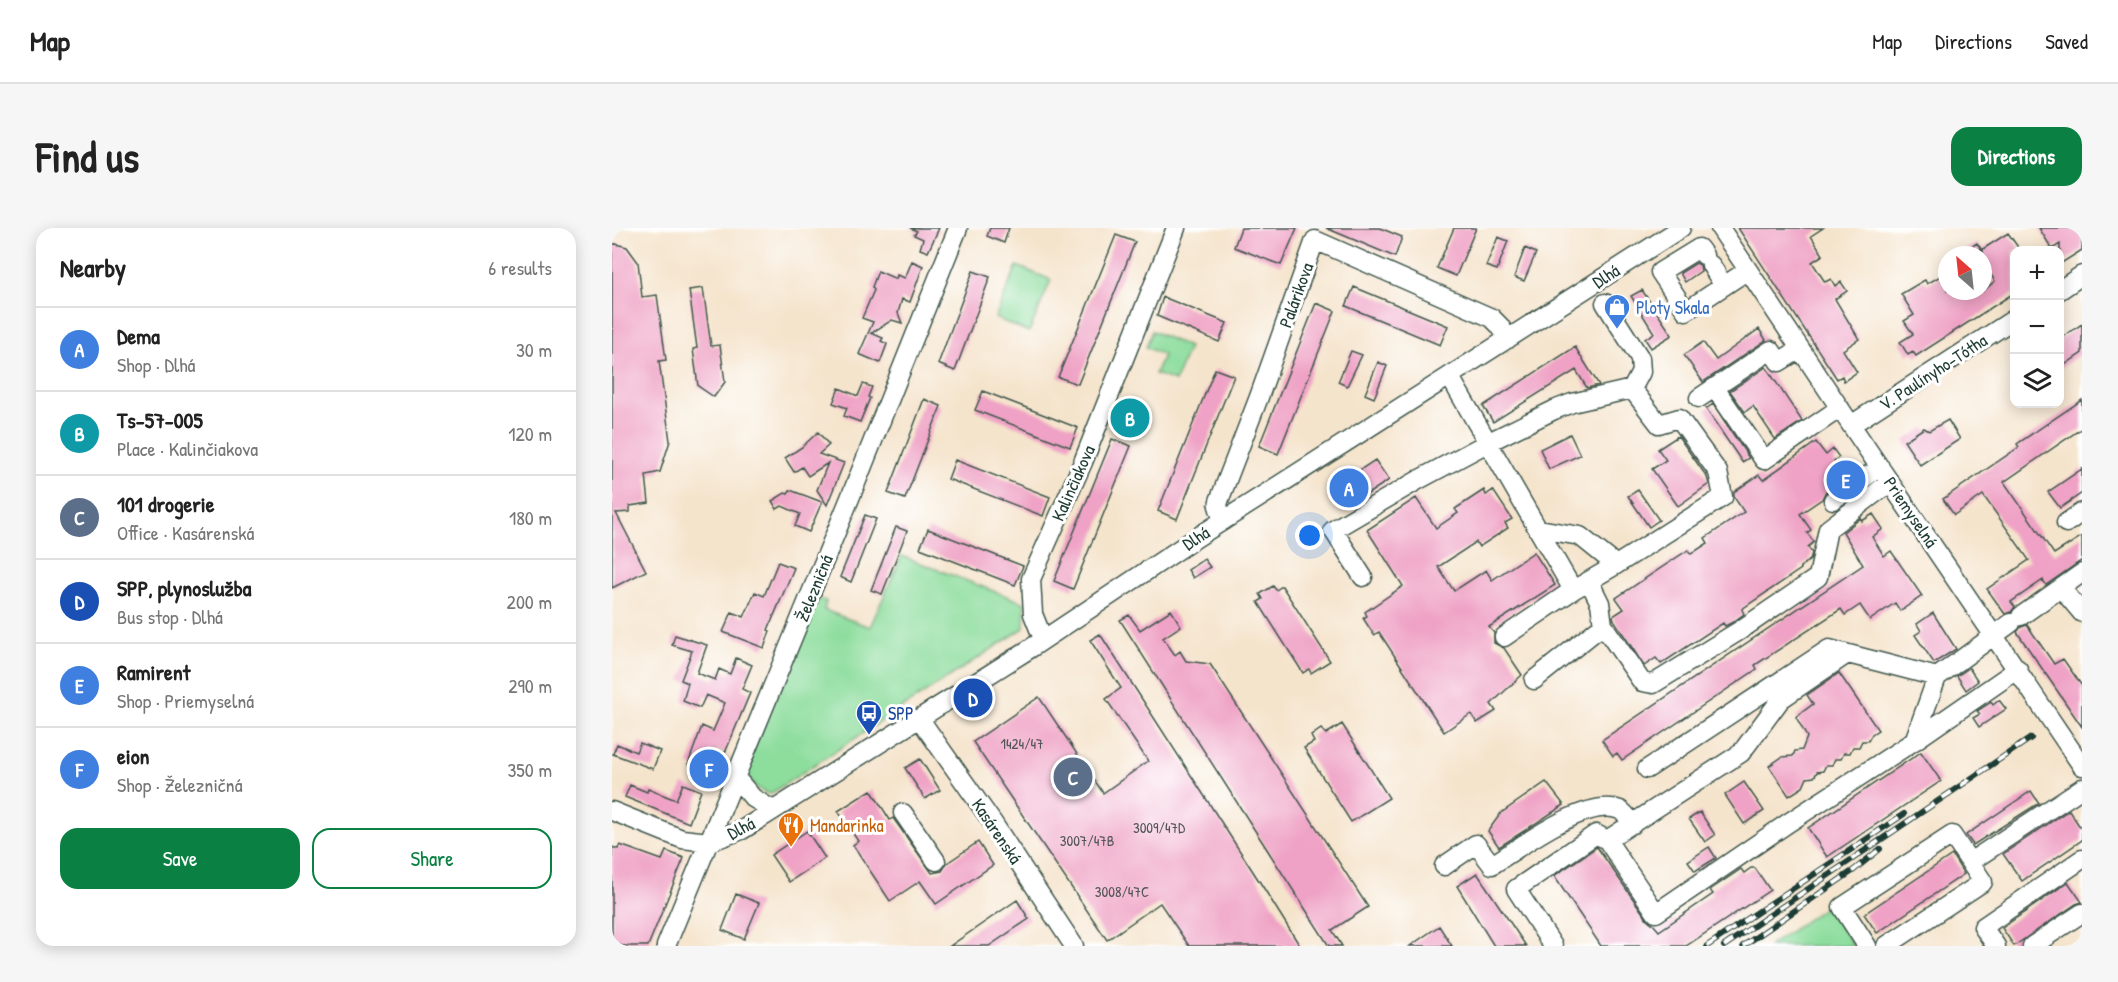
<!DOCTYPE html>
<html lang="en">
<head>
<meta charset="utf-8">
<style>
  :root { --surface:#fff; --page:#f6f6f6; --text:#222; --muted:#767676; --line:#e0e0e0; --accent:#0b8043 }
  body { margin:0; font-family:"Patrick Hand",sans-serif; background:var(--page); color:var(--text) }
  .controls { position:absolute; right:18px; top:18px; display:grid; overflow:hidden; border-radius:12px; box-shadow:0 3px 15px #0003 }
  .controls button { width:54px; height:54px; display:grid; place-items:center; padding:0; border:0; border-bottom:2px solid var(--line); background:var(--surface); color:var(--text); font:30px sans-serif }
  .compass { position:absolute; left:1326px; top:18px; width:54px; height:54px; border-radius:50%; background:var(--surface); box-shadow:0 3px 15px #0003; rotate:333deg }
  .you { position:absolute; left:698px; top:308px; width:21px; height:21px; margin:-15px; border:4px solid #fff; border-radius:50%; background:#1a73e8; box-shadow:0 0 0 9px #1a73e833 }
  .badge { display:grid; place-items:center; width:39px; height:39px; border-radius:50%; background:var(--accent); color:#fff; font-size:20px; font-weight:700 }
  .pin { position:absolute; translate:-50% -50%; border:3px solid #fff; box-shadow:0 2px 6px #0006 }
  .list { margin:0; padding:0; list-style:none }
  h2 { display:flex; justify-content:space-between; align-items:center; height:78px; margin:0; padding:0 24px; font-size:26px }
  h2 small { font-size:20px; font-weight:400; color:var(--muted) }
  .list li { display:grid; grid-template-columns:39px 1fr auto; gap:18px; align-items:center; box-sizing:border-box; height:84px; padding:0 24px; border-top:2px solid var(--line) }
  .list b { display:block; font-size:22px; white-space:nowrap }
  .list p { margin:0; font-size:20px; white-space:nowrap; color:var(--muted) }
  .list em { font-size:20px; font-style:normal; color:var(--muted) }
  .actions { display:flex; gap:12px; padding:18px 24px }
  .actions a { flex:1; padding:14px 0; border:2px solid var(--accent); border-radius:18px; text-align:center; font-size:21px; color:var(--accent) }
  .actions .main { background:var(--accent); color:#fff }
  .icon { flex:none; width:33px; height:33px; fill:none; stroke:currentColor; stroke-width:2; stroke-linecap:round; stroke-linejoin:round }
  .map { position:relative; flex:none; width:1470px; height:718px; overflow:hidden; border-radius:18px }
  header { display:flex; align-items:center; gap:36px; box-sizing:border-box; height:84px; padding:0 30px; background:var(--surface); border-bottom:2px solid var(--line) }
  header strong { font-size:28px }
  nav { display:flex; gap:33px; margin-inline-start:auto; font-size:21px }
  .intro { display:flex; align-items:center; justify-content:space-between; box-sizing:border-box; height:144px; padding:0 36px }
  h1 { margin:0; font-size:42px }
  .button { padding:15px 27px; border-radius:18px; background:var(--accent); color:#fff; font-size:21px; font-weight:700 }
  main { display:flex; gap:36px; padding:0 36px }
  aside { flex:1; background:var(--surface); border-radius:18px; box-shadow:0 3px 15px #0003 }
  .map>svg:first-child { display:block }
  .green { fill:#8ddd9d; stroke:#568d68; stroke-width:1.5 }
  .building { fill:#efa2c5 }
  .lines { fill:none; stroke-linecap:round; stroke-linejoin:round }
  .minor-casing { stroke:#3f564b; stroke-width:21 }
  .minor { stroke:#fff; stroke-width:18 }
  .rail-casing { stroke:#1f3d34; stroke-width:6 }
  .rail { stroke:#fff; stroke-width:4; stroke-dasharray:11; stroke-linecap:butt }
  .labels { text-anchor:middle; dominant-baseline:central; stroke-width:6; stroke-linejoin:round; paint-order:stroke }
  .number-label { font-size:15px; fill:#535658 }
  .street-label { font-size:18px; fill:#1f3d34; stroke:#fff }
  .shop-label { font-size:18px; fill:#366cbe; stroke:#fff; text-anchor:start }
  .transit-label { font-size:18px; fill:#164399; stroke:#fff; text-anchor:start }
  .food-label { font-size:18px; fill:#c56008; stroke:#fff; text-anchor:start }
</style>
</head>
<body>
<header>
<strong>Map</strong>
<nav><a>Map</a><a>Directions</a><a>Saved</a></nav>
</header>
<div class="intro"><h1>Find us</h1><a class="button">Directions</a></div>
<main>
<aside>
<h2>Nearby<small>6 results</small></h2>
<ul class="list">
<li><span class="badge" style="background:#3f7fe0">A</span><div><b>Dema</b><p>Shop · Dlhá</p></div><em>30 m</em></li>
<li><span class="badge" style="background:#0f9aa8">B</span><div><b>Ts-57-005</b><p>Place · Kalinčiakova</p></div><em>120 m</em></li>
<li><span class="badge" style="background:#5c6f8a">C</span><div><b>101 drogerie</b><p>Office · Kasárenská</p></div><em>180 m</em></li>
<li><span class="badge" style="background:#1a4fb4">D</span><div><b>SPP, plynoslužba</b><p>Bus stop · Dlhá</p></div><em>200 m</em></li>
<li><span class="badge" style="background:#3f7fe0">E</span><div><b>Ramirent</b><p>Shop · Priemyselná</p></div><em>290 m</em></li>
<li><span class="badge" style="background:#3f7fe0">F</span><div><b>eion</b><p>Shop · Železničná</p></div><em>350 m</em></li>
</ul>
<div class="actions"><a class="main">Save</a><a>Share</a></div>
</aside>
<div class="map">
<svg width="1470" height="718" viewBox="0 0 1470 718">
  <rect width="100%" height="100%" fill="#fff"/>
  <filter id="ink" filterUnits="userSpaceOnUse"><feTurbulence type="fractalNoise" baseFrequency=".0167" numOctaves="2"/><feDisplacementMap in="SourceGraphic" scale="12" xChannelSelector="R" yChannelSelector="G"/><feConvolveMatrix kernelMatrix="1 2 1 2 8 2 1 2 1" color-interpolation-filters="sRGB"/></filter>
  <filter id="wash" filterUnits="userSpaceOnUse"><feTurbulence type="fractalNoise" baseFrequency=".008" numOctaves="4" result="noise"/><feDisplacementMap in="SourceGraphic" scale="24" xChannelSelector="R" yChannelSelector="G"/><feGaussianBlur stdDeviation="1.35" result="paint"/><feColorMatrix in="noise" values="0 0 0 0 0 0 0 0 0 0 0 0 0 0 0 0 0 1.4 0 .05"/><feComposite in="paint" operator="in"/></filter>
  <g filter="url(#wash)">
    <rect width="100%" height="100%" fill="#f5e4cc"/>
    <path class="green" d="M405,38L439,52L417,104L383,90Z
      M540,103L577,119L563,153L543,146L551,127L534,119Z
      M290,328L413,375L412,400L158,566C145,563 137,554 134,540L200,375L207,371L214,373L212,382L258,399Z
      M1215,678L1242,718H1157Z"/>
    <g id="blocks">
      <path class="building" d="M298,0H327L316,24L308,21L311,11L302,7L305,3Z
        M378,0H397L392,15L375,8Z
        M629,0H685L669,37L622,19Z
        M714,0H768L790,9L783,29Z
        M842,0H864L844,48L825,40Z
        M1126,0H1211L1199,8L1211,27L1200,34L1213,54L1219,51L1223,58L1229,54L1235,63L1223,71L1247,111L1231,122L1245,144L1232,153L1230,148L1225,151Z
        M1427,0H1470V22L1448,36V16L1440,21Z
        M1396,5L1408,22H1402V65L1304,128L1301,124L1296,127L1288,114L1301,106L1292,93L1302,87L1289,66L1311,53L1313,52L1315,56L1335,44V63H1371L1383,53L1371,35V27H1345L1365,15L1371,24V21Z
        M504,7L523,14L466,156L446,149Z
        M886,9L896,13L885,42L874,38Z
        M0,15L15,19L26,34L30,69L45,67L54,132L47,133L58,213L48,244L34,247L37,275L18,278V284L4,285L34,343L0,360Z
        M913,20L924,25L912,53L902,49Z
        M300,33L311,38L298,74L290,71L286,85L290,95L280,92L259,105L271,110L269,113L275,116L268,135L247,126L261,94L250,90L262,62L260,59L266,43L284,51L285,47L293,50Z
        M1084,35L1088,37L1089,43L1073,54L1068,45Z
        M361,43L378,49L343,143L326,136Z
        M742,59L836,98L828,117L734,78Z
        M91,60L99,118L108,117L113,154L102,169L86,158L81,121L85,120L77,62Z
        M1030,62L1060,107L1039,120L1033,111L1042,105L1019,68Z
        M551,69L615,95L607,114L545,88Z
        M704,75L723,83L666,226L647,218Z
        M1470,96V125L1448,140V111Z
        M1147,101L1154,112L1091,154L1072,127L1091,114L1104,132Z
        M963,119L987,157L975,160L964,142L881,194L871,178Z
        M739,123L750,127L735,158L726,154Z
        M766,134L775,138L762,170L753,166Z
        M1154,139L1190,193L1163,211L1141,178L1133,184L1118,163Z
        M603,141L622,148L565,291L546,283Z
        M251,156L260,159L256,169L258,170L248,194L232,188L235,180L221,175L227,160L246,168Z
        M371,163L466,200L458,219L363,182Z
        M312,171L329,178L293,271L276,265Z
        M1470,172V200L1392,254L1442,326L1470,308V332L1434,357L1431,352L1399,374L1403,379L1399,384L1393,386L1375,361L1417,332L1371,267L1342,287L1331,271L1407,219L1405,216Z
        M1101,176L1137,230L1130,234L1094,181Z
        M1336,192L1348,211L1308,237L1292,213L1312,200L1317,203Z
        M206,204L217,217L207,226L232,235L215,277L205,262L216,235L196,248L190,239L182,244L173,230L190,219Z
        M958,206L968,227L937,241L928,221Z
        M1066,208L1095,249L1097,256L1066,278L1040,241L1054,232L1046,221Z
        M500,211L519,218L461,361L442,353Z
        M1204,214L1214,227L1221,221L1227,229L1222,233L1233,250L1214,263L1210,271L1188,286L1199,302L1195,305L1202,314L1196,319L1200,325L1198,332L1188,339L1189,341L1130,381L1132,386L1121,394L1113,398L1111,395L1049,436L1044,430L1032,438L1002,392L1001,388L1012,381L1004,370L1076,322L1079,326L1096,315L1093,310L1132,284L1122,269V264L1147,247L1151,252Z
        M343,232L438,269L431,288L336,251Z
        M763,232L777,252L739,277L725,257Z
        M1470,241V265L1448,280L1436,264Z
        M178,262L210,274L197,304L183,298L188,286L170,278L165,281L160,273L173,265L176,266Z
        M872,262L874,267L881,262L900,291L893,295L896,300L867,319L864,314L826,339L842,363L874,342L880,352L922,324L943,357L877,399L882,405V415L892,420L910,447L879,476L884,483L865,495L859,486L832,504L767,404L762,407L751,390L755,388L753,384L791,358L755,302L804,270L824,300L846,285L843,281Z
        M1026,262L1047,292L1037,299L1016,268Z
        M1261,286L1271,301L1260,309L1272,328L1279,323L1310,368L1288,383L1283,375L1258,392L1248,377L1233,387L1229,381L1143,437L1145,441L1010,532L1005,525L1001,528L990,512L1251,337L1231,304L1249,290L1250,293Z
        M253,287L264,291L239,354L228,349Z
        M284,299L295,303L270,366L259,362Z
        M316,301L411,338L403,357L308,320Z
        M592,331L598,339L581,350L576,342Z
        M166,334L182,340L156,402L158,403L152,420L111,404L120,384L132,389L143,364L152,368Z
        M661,358L664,362L670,358L718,433L699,445L697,441L691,445L646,374L651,371L648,366Z
        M559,382L569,398L551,410L563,427L568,423L574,433L598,436L756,679L720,702L730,718H717L508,392L517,387L528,402Z
        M1321,385L1344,421L1322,435L1303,407L1309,403L1305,396Z
        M1415,397L1442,436L1451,431L1470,458V499L1405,404L1409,399Z
        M488,406L651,659L688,718H577L548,675L495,712L361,514L427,469L491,565L536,533L494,471L509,460L478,412Z
        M63,407L95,417L85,445L103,452L107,441L118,446L124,430L140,437L130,461L138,465L113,525L106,522L97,546L76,536L90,498L101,503L113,475L94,467L88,480L71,473L76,455L69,452L80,423L60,417Z
        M1357,440L1366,453L1354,462L1345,448Z
        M1227,445L1266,502L1260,506L1256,513H1250L1247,519H1241L1238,525H1232L1229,531H1223L1220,537H1214L1211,543L1205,544L1202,549L1195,550L1191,559L1177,568L1157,538L1170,529L1181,528L1183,523L1190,522L1195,509L1184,489L1201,476L1195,467Z
        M1387,472L1394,481L1367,499L1361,490L1368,486L1365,483L1379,474L1381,477Z
        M730,496L777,570L739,594L692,520L702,514L699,508L709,501L714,506Z
        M28,515L48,523L41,541L1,526L5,516L24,524Z
        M1309,524L1329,553L1215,629L1196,600Z
        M308,531L328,562L313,571L293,540Z
        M934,554L952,577L887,619L876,603L889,585Z
        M1132,554L1152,583L1132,596L1113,567Z
        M71,556L89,563L77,595L13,569L18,557L35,564L36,561L64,572Z
        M259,562L278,592L281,590L320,645L330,643L335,635L366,614L381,637L324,676L308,653L278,673L241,617L246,613L226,583Z
        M1419,563L1427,575L1361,617L1354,607Z
        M1457,582L1470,602V612L1410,653L1391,626Z
        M1088,584L1103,607L1093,614L1077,591Z
        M195,603L213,630L177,654L159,627Z
        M8,617L50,632L54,623L72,630L36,718H10L0,714V619L6,621Z
        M985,619L1035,691L1041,696L1047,703L1101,666L1098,662L1129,641L1132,645L1139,640H1143L1158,662L1074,718H989L942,648Z
        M1097,619L1104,630L1083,643L1076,633Z
        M1340,627L1352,646L1265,705L1252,686Z
        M865,645L914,718H882L845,658Z
        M1456,654L1470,674L1464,676L1402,718L1390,700Z
        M124,666L147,675L132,711L110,702Z
        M405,672L417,691L377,718H338Z
        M827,698L840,718H798Z"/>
    </g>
  </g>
  <g filter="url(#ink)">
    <use href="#blocks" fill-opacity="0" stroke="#3f564b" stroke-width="1.5"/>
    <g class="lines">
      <g class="minor-casing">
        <path id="minor" d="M1108,0L1239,197L1470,538
          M1092,27L1087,20L1048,44L1074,83L1136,42
          M1099,37L1112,58
          M1448,62L1470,47
          M993,75L1028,130L1029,144L1020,161
          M838,149L961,362L892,409
          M1103,160L1152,232L1228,180
          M1087,170L1159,122L1167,134L1188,121
          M1239,197L1402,91
          M1221,272L1268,239
          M611,293L606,278L607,273L647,169L703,12L880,90L888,98L896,111
          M1454,295L1470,284
          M927,301L968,308L1004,337
          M751,349L721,302L808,251L877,214L942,182L960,175L1020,161L1047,196L1067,190L1106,244L1111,269L1004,337L961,362
          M977,353L988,375L991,397L1030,454L1041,456L1127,403L1206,349L1216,301L1278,254
          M1449,360L1470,385
          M1409,388L1470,345
          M431,411L421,386L419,351L471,234L564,0
          M922,452L991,397
          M307,490L381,595L462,718
          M1302,513L1406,441
          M1035,541L1217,421L1325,449L1399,395
          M124,550L141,570L161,582
          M0,583L70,611L97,614L130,602L419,420L584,310L1069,0
          M291,585L324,633
          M995,612L1129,525L1169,471L1235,426
          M1358,634L1470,560
          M832,638L864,616L880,637C907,620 975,568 1008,582C1013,585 1017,591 1021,596
          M54,718L238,270L346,0
          M941,718L904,661L984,606L995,612L1044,685L1176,595L1302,513L1325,449
          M1255,718L1230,679L1340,607L1371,654L1274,718
          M1384,718L1371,699L1470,631
          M1420,718L1470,685"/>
      </g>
      <use href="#minor" class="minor"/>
      <g class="rail-casing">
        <path id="rail" d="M1095,718L1292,586
          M1112,718L1419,510
          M1131,718L1242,642L1268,621"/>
      </g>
      <use href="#rail" class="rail"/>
    </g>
  </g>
  <defs>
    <g id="shop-pin" transform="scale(1.35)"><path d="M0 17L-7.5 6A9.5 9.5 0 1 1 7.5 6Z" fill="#3f7fe0" stroke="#fff"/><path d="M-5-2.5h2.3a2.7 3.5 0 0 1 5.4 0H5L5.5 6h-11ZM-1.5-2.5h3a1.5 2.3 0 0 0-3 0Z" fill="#fff"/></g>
    <g id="bus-pin" transform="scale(1.35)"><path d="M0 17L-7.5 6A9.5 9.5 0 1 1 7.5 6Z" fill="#1a4fb4" stroke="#fff"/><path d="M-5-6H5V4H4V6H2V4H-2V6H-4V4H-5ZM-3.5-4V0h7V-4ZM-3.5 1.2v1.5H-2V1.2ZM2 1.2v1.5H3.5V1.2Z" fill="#fff"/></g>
    <g id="restaurant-pin" transform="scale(1.35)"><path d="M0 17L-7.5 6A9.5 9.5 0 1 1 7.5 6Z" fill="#e8710a" stroke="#fff"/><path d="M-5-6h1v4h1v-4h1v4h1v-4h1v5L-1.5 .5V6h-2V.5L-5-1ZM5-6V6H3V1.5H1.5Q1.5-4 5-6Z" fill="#fff"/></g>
  </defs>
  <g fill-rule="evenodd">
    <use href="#shop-pin" x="1005" y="79"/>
    <use href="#bus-pin" x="257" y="485"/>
    <use href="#restaurant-pin" x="179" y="597"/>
  </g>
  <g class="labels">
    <g class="number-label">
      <text x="410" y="515">1424/47</text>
      <text x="547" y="599">3009/47D</text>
      <text x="475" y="612">3007/47B</text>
      <text x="510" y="663">3008/47C</text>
    </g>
    <g class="street-label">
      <text transform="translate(994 48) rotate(-33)">Dlhá</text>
      <text transform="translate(684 67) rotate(-70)">Palárikova</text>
      <text transform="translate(1321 144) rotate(-33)">V. Paulínyho-Tótha</text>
      <text transform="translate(461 255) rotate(-66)">Kalinčiakova</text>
      <text transform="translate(1299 284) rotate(56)">Priemyselná</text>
      <text transform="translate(584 310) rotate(-33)">Dlhá</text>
      <text transform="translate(202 360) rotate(-68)">Železničná</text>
      <text transform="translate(129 600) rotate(-27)">Dlhá</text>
      <text transform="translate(385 603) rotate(56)">Kasárenská</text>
    </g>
    <g class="shop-label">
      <text x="1024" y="79">Ploty Skala</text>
    </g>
    <g class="transit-label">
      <text x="276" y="485">SPP</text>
    </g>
    <g class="food-label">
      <text x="198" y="597">Mandarinka</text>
    </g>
  </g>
</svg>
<div class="controls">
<button>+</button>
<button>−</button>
<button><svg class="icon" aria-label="layers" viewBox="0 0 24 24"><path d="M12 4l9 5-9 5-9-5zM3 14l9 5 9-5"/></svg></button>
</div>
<svg class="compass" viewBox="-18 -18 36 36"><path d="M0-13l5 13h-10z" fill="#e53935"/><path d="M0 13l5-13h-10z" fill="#767676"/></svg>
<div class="you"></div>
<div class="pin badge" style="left:737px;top:260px;background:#3f7fe0">A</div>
<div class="pin badge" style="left:518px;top:190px;background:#0f9aa8">B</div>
<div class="pin badge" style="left:461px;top:549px;background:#5c6f8a">C</div>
<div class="pin badge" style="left:361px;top:470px;background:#1a4fb4">D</div>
<div class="pin badge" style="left:1234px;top:252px;background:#3f7fe0">E</div>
<div class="pin badge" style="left:97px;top:541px;background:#3f7fe0">F</div>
</div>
</main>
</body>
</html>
